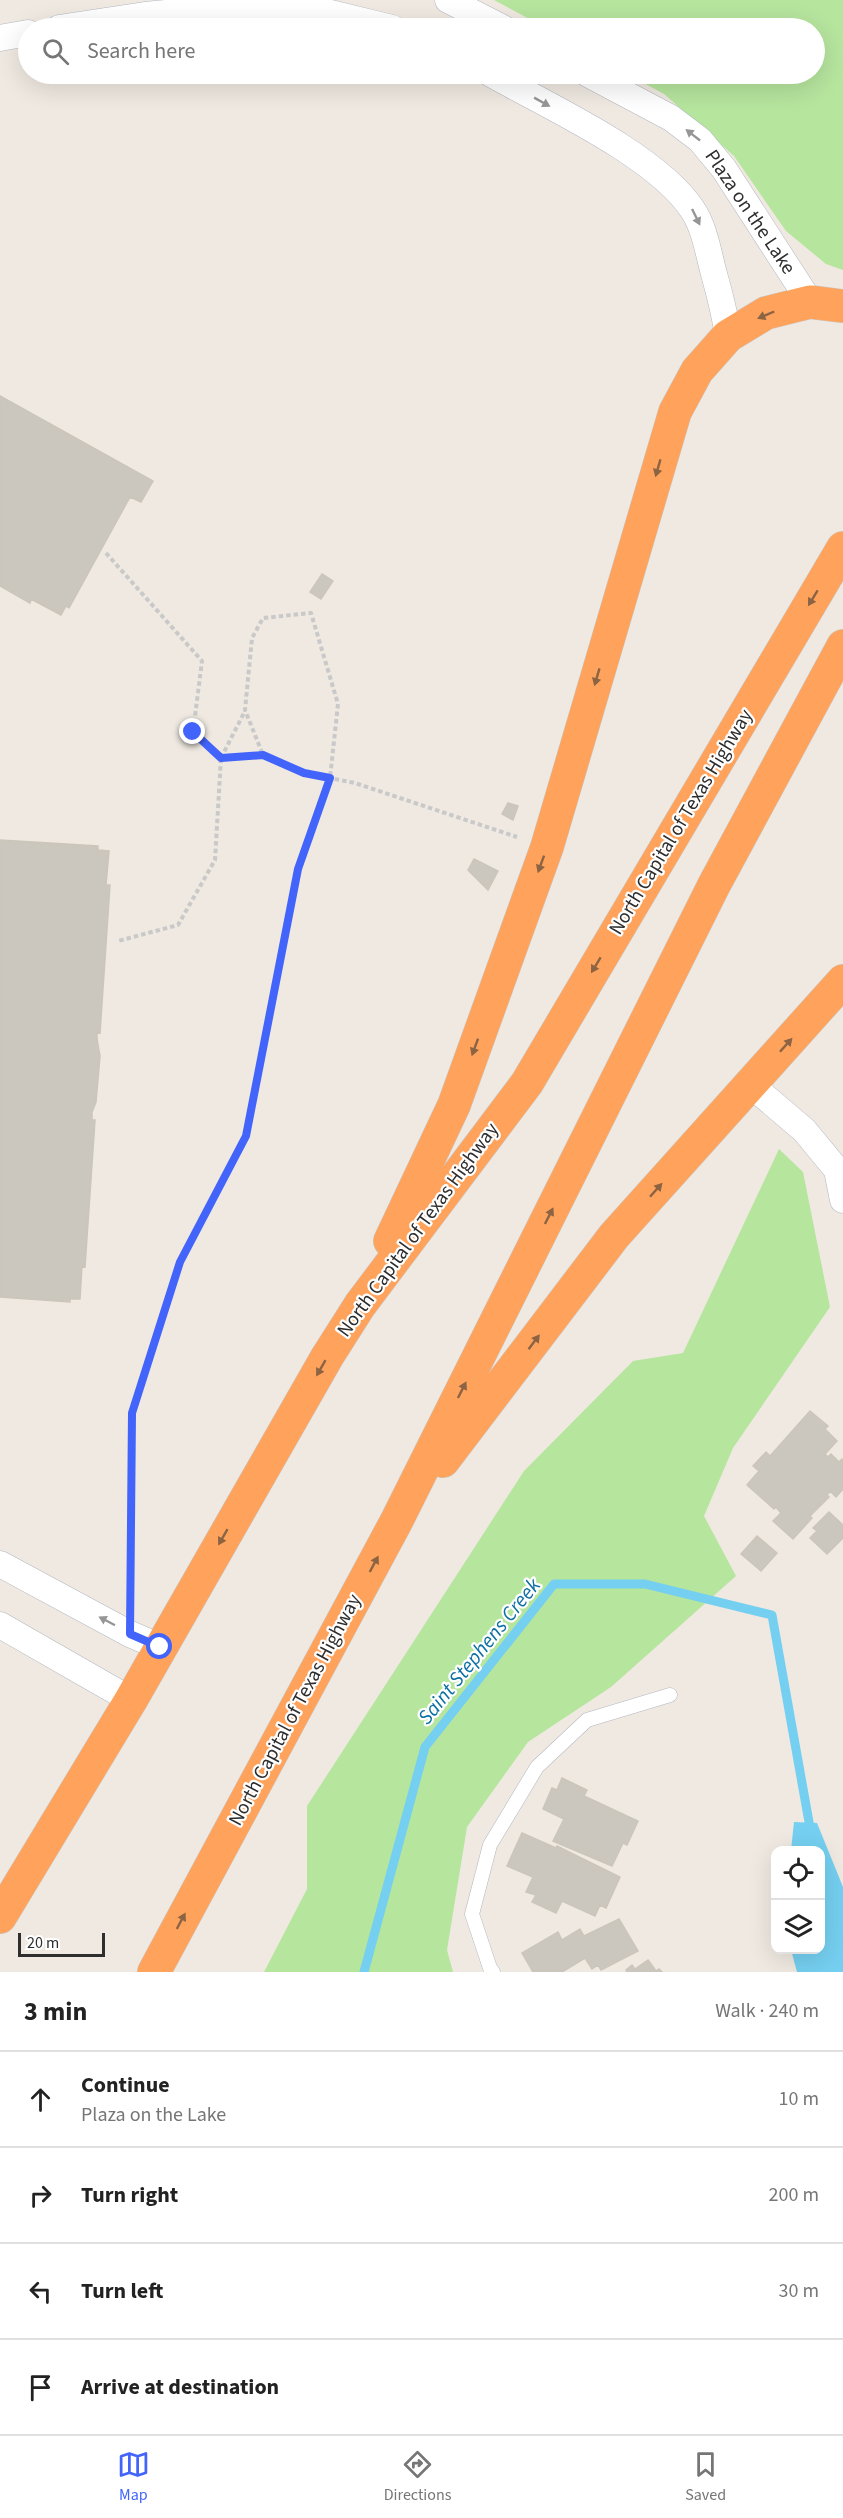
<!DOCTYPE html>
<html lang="en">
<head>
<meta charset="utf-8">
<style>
  :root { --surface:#fff; --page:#f6f6f6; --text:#222; --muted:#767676; --line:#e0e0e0; --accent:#4264fb }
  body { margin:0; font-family:"Source Sans 3",sans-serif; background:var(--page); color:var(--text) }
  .controls { position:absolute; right:18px; bottom:18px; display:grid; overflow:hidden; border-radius:12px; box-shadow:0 6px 24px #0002 }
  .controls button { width:54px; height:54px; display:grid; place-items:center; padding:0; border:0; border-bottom:2px solid var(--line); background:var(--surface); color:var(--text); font:30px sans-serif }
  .scale { position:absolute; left:18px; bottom:15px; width:87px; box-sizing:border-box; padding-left:6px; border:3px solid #2e2e2e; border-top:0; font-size:16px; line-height:21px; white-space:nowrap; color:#2e2e2e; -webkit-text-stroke:4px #fff; paint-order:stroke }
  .stop { position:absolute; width:18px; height:18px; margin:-14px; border:4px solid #4264fb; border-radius:50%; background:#fff }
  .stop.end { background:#4264fb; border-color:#fff; box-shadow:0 2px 6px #0008 }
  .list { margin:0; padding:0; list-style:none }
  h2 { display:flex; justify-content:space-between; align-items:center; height:78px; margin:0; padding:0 24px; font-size:26px }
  h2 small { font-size:20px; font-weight:400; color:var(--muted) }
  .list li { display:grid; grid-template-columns:39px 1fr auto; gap:18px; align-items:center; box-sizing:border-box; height:96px; padding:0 24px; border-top:2px solid var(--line) }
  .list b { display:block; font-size:22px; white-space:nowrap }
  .list p { margin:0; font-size:20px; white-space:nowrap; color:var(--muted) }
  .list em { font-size:20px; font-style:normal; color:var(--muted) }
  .icon { flex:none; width:33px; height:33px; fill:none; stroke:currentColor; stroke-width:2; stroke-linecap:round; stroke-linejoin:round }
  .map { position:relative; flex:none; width:843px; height:1972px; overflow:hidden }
  .search { position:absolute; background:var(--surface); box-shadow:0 6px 24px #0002; left:18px; right:18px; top:18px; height:66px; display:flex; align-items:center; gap:15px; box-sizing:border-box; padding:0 21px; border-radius:33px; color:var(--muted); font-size:22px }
  .sheet { height:462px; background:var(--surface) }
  nav { display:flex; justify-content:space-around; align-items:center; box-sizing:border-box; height:84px; border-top:2px solid var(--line); background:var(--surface); font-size:16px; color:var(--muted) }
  nav a { display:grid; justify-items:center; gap:3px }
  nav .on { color:var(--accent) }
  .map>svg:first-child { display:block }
  .green { fill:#b6e59e }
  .water { fill:#75cff0 }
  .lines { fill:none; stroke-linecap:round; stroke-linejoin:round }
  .stream { stroke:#75cff0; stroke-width:9 }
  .building { fill:#cbc7bf; stroke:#cbc5ba; stroke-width:1.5 }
  .lane-casing { stroke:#b4b7c1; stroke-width:15 }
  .street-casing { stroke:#b4b7c1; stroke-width:27 }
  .highway-casing { stroke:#c9c9c9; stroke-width:34 }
  .path { stroke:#c9c9c9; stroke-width:4; stroke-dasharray:4.5 3; stroke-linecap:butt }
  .lane { stroke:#fff; stroke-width:14 }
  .street { stroke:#fff; stroke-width:26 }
  .highway { stroke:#ffa35c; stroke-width:33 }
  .oneway { fill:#969696 }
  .oneway2 { fill:#8c6343 }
  .route { stroke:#4264fb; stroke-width:8 }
  .labels { text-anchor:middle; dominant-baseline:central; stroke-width:4.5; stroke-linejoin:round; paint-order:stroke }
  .street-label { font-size:20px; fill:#2e2e2e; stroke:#fff }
  .water-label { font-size:21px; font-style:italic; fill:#0d6fa3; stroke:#fff }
</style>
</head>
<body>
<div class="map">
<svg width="843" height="1972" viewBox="0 0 843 1972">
  <rect width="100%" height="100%" fill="#efe9e1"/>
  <path class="green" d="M494,0H843V270L826,264L786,231L734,156L664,94L627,74H814V28H546Z
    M779,1149L803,1172L830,1307L733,1448L704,1516L736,1576L611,1687L528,1742L467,1827L447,1950L453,1972H264L307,1889V1806L524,1471L633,1361L683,1353Z"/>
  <path class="water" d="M794,1822L817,1823L843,1887V1972H797L791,1950H820V1850H791Z"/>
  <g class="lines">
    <path class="stream" d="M364,1972L425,1747L554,1584H645L772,1615L814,1850"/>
  </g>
  <path class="building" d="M0,396L153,481L141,502L130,497L69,608L66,606L61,615L31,599L30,603L0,586Z
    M322,574L333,581L321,599L310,592Z
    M508,803L518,806L513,820L502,814Z
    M0,840L98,846V850L109,851L106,885H110L100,1033L97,1032V1039L100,1056L96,1102L92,1112V1120H95L85,1267L82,1266L80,1299H70V1302L0,1297Z
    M474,859L498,871L488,890L468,870Z
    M810,1411L828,1426L825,1429L837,1441L825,1454L828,1457L831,1454L839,1462L842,1459L843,1460V1489L836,1497L830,1491L827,1495L829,1497L810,1516L812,1518L793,1539L773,1521L781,1513L776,1507L774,1509L747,1485L759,1471L753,1466L766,1452L770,1456Z
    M829,1512L843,1525V1538L827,1554L810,1538L817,1531L813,1528Z
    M757,1536L777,1553L761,1571L741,1554Z
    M562,1778L587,1790L584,1796L638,1821L627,1845L623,1843L612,1866L553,1841L564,1819L543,1809L552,1788L557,1790Z
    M522,1833L556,1848L557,1846L620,1877L606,1908L600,1905L595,1916L562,1901L556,1913L532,1902L536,1895L526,1892L533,1877L507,1866Z
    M619,1919L638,1951L601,1970L598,1965L592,1969L585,1958L562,1972H533L522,1953L558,1932L562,1940L580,1929L584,1936Z
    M648,1960L656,1971L659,1969L662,1972H627L626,1970L632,1965L635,1969Z"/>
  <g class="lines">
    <g class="lane-casing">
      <path id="lane" d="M493,1972L490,1968L472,1914L490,1845L537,1767L587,1720L670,1695"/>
    </g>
    <g class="street-casing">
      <path id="street" d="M448,0L503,28
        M59,28L145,15L238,6H302L392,28
        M0,38L28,33
        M491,74C548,106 656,155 692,209C705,228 708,252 714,274C720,295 725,315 728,336
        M588,74L671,118L700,140L724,169L810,302
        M751,1085L804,1130L837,1170L843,1200
        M0,1564L130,1634L160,1647
        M0,1625L131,1700"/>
    </g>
    <g class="highway-casing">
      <path id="highway" d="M390,1241L454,1105L547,847L675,412L697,371L728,336L766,313L810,302L843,306
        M443,1461L614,1236L843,981
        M0,1917L131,1700L327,1357L360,1305L527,1083L843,548
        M154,1972L396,1522L714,885L843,646"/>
    </g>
    <path class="path" d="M106,553L202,661L193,732L221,758L215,860L178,925L118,941
      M221,758L245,711
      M222,758L263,755
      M131,1604L132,1413L180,1262L246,1136L298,869L330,778L338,704L311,613L263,618L252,638L245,710L263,755L304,773L355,783L517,837"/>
    <use href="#lane" class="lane"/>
    <use href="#street" class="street"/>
    <use href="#highway" class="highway"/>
  </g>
  <defs><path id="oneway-solid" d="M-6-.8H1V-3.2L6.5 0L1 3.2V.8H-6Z" transform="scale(1.5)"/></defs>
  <g class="oneway">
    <use href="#oneway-solid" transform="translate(542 102) rotate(29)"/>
    <use href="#oneway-solid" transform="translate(693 135) rotate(-142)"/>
    <use href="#oneway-solid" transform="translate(696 217) rotate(64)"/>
    <use href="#oneway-solid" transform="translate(107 1621) rotate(-152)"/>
  </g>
  <g class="oneway2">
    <use href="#oneway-solid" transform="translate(766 315) rotate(157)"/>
    <use href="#oneway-solid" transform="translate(658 468) rotate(106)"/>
    <use href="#oneway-solid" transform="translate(813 598) rotate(121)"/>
    <use href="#oneway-solid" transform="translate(597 677) rotate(106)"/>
    <use href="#oneway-solid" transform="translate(541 864) rotate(110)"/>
    <use href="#oneway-solid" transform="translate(596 965) rotate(121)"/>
    <use href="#oneway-solid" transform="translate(786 1045) rotate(-48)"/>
    <use href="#oneway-solid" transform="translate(475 1047) rotate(110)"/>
    <use href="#oneway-solid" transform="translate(656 1190) rotate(-48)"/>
    <use href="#oneway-solid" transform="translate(549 1216) rotate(-63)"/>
    <use href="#oneway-solid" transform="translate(534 1342) rotate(-53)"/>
    <use href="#oneway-solid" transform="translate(321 1368) rotate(120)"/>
    <use href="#oneway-solid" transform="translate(462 1390) rotate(-63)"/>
    <use href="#oneway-solid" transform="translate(223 1537) rotate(120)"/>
    <use href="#oneway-solid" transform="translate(374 1564) rotate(-62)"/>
    <use href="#oneway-solid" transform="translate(181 1921) rotate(-62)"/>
  </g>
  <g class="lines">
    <path class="route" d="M160,1647L130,1634L132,1413L180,1262L246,1136L298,869L330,778L304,773L263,755L221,758L193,732"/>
  </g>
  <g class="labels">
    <g class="street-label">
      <text transform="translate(750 212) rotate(56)">Plaza on the Lake</text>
      <text transform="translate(681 822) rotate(-59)">North Capital of Texas Highway</text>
      <text transform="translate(418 1230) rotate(-54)">North Capital of Texas Highway</text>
      <text transform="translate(295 1710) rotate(-62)">North Capital of Texas Highway</text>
    </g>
    <g class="water-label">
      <text transform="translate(479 1651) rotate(-51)">Saint Stephens Creek</text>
    </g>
  </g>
</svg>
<div class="controls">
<button><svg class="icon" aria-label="locate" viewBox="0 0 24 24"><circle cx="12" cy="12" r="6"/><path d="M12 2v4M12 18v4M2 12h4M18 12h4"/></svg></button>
<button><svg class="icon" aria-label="layers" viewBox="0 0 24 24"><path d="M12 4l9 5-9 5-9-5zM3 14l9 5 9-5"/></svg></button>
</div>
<div class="scale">20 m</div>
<div class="stop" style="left:160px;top:1647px"></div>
<div class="stop end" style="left:193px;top:732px"></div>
<div class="search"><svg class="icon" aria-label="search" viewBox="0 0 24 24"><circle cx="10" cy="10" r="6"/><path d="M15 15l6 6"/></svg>Search here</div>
</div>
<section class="sheet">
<h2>3 min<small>Walk · 240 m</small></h2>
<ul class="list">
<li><svg class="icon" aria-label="ahead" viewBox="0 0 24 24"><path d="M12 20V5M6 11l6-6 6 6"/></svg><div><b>Continue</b><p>Plaza on the Lake</p></div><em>10 m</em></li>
<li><svg class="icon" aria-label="right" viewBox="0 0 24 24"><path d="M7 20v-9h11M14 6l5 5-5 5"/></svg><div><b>Turn right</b></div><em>200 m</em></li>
<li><svg class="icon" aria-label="left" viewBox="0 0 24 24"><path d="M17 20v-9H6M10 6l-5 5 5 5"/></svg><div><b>Turn left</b></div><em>30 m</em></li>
<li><svg class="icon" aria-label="arrive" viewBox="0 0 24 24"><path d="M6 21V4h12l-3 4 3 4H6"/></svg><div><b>Arrive at destination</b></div></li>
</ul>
</section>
<nav>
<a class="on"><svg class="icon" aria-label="map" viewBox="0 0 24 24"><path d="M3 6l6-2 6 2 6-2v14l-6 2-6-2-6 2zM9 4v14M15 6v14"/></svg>Map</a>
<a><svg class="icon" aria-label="directions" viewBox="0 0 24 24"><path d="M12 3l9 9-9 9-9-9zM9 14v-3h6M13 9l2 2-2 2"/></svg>Directions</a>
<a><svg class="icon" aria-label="saved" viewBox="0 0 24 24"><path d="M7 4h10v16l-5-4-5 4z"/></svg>Saved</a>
</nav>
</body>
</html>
